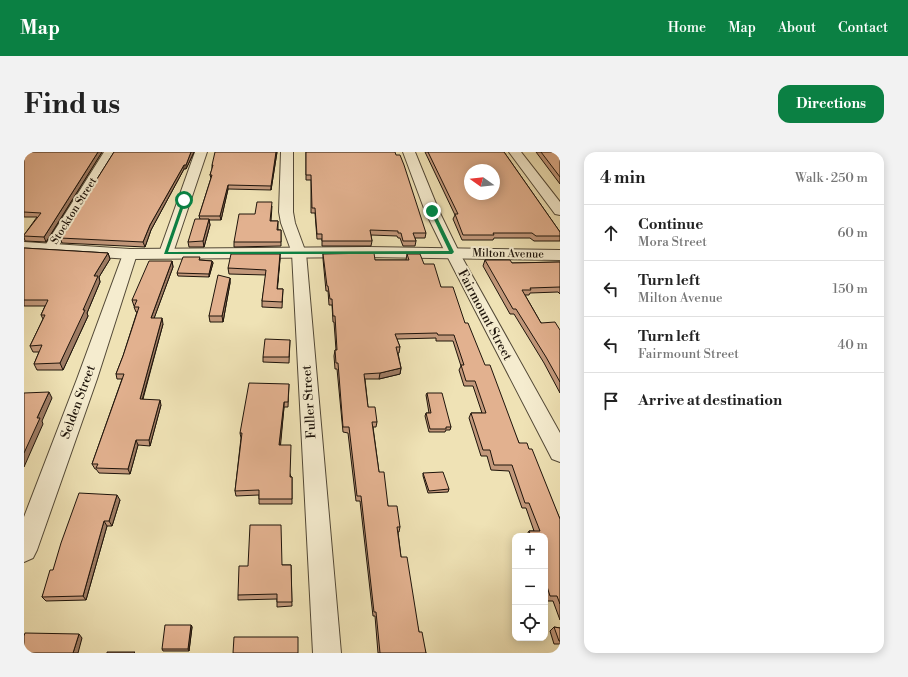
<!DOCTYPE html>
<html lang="en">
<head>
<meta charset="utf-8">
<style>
  :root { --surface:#fff; --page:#f2f2f2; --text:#222; --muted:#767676; --line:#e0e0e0; --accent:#0b8043 }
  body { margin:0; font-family:"Libre Bodoni",serif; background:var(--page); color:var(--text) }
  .controls { position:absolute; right:12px; bottom:12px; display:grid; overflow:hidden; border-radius:8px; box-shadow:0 2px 10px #0003 }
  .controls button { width:36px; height:36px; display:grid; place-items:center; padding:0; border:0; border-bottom:1px solid var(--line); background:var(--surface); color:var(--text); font:20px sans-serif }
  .compass { position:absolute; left:440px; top:12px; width:36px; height:36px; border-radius:50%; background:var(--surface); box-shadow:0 2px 10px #0003; rotate:285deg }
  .stop { position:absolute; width:12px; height:12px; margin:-9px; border:3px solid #0b8043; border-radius:50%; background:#fff }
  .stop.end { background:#0b8043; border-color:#fff; box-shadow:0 1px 4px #0008 }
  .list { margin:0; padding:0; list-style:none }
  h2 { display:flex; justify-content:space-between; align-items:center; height:52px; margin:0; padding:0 16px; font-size:17px }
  h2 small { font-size:13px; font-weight:400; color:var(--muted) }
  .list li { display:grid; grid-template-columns:26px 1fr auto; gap:12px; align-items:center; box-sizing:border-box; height:56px; padding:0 16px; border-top:1px solid var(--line) }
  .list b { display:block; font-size:15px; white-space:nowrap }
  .list p { margin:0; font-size:13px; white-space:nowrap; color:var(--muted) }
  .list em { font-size:13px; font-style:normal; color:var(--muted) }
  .icon { flex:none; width:22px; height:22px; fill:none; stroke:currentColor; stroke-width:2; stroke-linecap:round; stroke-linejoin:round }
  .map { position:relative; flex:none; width:536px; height:501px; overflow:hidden; border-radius:12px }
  header { display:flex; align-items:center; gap:24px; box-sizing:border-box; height:56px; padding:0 20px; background:var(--accent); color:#fff }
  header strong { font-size:19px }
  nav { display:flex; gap:22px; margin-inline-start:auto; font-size:14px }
  .intro { display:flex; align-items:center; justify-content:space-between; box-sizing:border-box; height:96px; padding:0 24px }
  h1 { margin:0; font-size:28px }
  .button { padding:10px 18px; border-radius:12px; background:var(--accent); color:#fff; font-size:14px; font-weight:700 }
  main { display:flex; gap:24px; padding:0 24px }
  aside { flex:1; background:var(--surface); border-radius:12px; box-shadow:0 2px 10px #0003 }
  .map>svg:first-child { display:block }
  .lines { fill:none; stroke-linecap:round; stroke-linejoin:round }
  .minor-casing { stroke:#524836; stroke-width:2 }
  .tertiary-casing { stroke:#524836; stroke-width:2 }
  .minor { fill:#f5eccf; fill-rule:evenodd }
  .tertiary { fill:#f5eccf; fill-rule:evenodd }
  .wall { fill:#c2987b; stroke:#1e140b }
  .shaded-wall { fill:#9e7c64; stroke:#1e140b }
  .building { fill:#e2b18f; stroke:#1e140b; fill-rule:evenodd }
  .route { fill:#0b8043 }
  .labels { text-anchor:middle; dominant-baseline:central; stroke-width:4; stroke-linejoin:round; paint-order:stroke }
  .far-street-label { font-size:11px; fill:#1e140b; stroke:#f5eccf }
  .street-label { font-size:13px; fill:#1e140b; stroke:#f5eccf }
</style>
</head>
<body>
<header>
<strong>Map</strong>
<nav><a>Home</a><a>Map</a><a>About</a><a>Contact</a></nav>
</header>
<div class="intro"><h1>Find us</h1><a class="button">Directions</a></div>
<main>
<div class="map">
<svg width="536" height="501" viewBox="0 0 536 501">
  <rect width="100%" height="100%" fill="#efe2b5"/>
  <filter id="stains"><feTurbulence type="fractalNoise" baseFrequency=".005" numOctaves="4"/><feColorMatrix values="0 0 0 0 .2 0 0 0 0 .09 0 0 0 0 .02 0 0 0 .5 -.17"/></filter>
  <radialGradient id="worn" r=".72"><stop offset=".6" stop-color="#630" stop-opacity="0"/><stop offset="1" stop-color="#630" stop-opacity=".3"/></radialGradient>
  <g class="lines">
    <g class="minor-casing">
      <path id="minor" d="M80,0H92L31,100L26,101L21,100L19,97Z
        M171,0H183L149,101L147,104L142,105L137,104L135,101Z
        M257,0H269V60L271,71L282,101L317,501H289L268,101L257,71L255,60Z
        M379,0H391L415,59L435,100L536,281V310L528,307L421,100L401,59Z
        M485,0H497L536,50V63L531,62Z
        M106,98L111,99L113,102L73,227L13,398L9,406L0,410V365L53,227L99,102L101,99Z"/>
    </g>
    <g class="tertiary-casing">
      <path id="tertiary" d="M0,90L106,97L344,95L536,98V108L344,105L106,107L0,100Z"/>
    </g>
    <use href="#minor" class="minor"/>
    <use href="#tertiary" class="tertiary"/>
  </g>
  <path class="wall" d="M0,0H78L22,90L1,89L0,85V83L13,65H0Z
    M90,0H170L162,17H160L127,78L121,95L38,91L36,86Z
    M253,0L247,38L204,37L197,68H185L186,73L180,95H165L164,90L176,67L175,64L187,26L186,23L188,17V13Z
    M282,0L402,81L401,86H391L392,89L391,94H379L376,86H374L373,84L347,83L348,89L347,94H298V87H293L291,61H287V28H282Z
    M401,0H480L536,80V89H510L506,86H470L469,88H438L429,67L431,63Z
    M512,0H536V32Z
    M248,54L247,69H254V78H257V94L210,95V90L231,62Z
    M0,96L84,101L86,107L75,125L76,130L63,161L64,164L39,218H13L10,212L15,200H9L6,194L19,167L17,163L21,154H0Z
    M299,102L351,108H382L383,102L400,112L417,135L441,171L495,291L505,297L536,367V468L529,449H522L521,445V384H502L505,379H510L502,356H498L485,319L467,318L463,304H457L445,266L447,261H458L449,234H440L435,218L437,214L429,189H412V186L373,187L376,195L375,201H374L377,216L376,222L355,227H341L344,255L353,270L352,275H349L355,320L364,354L376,375L375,380H374L377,405L395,480L402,501H354L351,464H349L336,349H332L324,281L319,280L313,217H311L310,204L311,198H312L310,170H309L308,153H305L304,139H302L299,107Z
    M256,107L253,137H259L258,156L238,155V149L242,123L205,122L204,116Z
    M176,108L188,109L189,111L185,125L154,124L153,121Z
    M461,108L488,111L536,110V142L534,140L506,141L505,143H501L517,171L536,178V241L520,211L490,162H486L459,114Z
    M148,109L149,115L130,166L139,172L119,247L137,253L126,294L114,293L106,322L75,321L72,317H71L68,312L98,227H93L92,222L99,204L113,160H112L110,155L111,154H110L108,148Z
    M206,126V131L199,170H186L185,164Z
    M266,188L265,211L239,210V205Z
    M265,232L264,255H260L256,293L267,325H268V352H235V343L212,344L211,339L217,286L216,281Z
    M403,241L427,275L426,278H422L421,280H405L401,264L402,261H405L402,243Z
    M399,321L425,337L424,340L404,341L399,324Z
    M96,348L88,374H83L62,448L22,449L18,445L29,418Z
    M258,413H267L268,454L253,455V447L214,448V443Z
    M167,473L168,475L165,499H139L138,497Z
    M530,475L536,476V492H530L526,479Z"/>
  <path class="shaded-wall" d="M74,0H78L22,90L20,85Z
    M167,0H170L162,17V13Z
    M252,0H253L247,38V34Z
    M160,13V17L127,78L121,95L119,90L126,73Z
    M204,33V37L197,68L196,64Z
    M185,67L186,73L180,95L179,89Z
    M84,101L86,107L75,125L76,130L63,161L64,164L39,218L36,211L59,158L70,124Z
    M256,102V107L253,142V137Z
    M148,109L149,115L128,172L127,166Z
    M188,109L189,111L185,125V122Z
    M206,126V131L199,170L198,164Z
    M138,166L139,172L117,252L116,247Z
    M377,216L376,222L355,227L356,221Z
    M25,240L28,246L18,269L19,272L0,315V301L13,266Z
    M136,248L137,253L126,294L125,288Z
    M260,250V255L256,299L255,293Z
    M112,288L114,293L106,322L104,317Z
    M93,343L96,348L88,374L85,369Z
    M80,369L83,374L62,448L59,444Z
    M167,473L168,475L165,499L164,497Z
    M55,482L58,486L54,501H49Z"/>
  <path class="building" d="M0,0H74L20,85L0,84V83L17,61L0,60Z
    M90,0H167L162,13H160L126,73L119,90L36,86Z
    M191,0H252L247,34L204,33L196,64H175L188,23H186L189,13H188Z
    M282,0H371L372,3H376L380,13L402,81H389L392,89H379L377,81H374V79L346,78L348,89H298V82H293L291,56H288L287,23H282Z
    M404,0H480L536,80V84H512L508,81H469L470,83H439L431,62H434ZM446,18H470V42H446Z
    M517,0H536V25Z
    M233,50H248L246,69H254L253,78H257V90H210L215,62H231Z
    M171,67H185L179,89L164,90Z
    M0,96L84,101L70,124H74L59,158H61L36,211L10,212L18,193L6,194L21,163H17L24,148H0Z
    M350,101L351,108H385L383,102H396L400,112H410L417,135H429L441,171H444L461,213H466L495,291H503L505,297H508L536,367V452L533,444H526L521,428V384H507L505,379H516L505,351H501L488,313H470L466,298H459L447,261H462L451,229H442L437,213H440L430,183H414L413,181L371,182L376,195H372L377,216L356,221L340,222L344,255H351L353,270H348L355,320H360L364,354H373L376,375H373L377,405H383L395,480H398L402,501H356L352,460H350L337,344H333L325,275H319L314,211H312L311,198H313L311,164H309L308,147H306L304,134H303L299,102Z
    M207,102H256L253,137H259L258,150L238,149L242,118L204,116Z
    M159,105H176L175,108L188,109L185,122L153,121Z
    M461,108H486L488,111L536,110V135L506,136L507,138H498L517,171L531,170L536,178V230L522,205L492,157H489Z
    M125,109H148L127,166H138L116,247L136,248L125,288H112L104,317L72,316L74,312H68L100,222H92L99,204L115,155H110L113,148H108Z
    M194,123L206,126L198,164H185Z
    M241,187L266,188L265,205H239Z
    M225,231L265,232L264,250H260L255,293H267L266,325H268V347H235V338L211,339L218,281H216Z
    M25,240L13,266H16L0,301V241Z
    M403,241H418L427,275H422V277H406L402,261H407Z
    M419,320L425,337L405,339L399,321Z
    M55,341L93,343L85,369H80L59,444L18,445L26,418H29L37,391Z
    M226,373H257L258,413H267L268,450H253V442L214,443L215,414H224Z
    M141,473H167L164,497H138Z
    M530,475L536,476V489H535Z
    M1,481L55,482L49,501H0V484Z
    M210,485H274V501H209Z
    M83,500H111L110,501H83Z"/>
  <path class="route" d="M159,47L162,48L144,100L425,99L406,59L408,58L410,59L430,100L428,102H140Z"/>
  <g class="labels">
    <g class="far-street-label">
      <text transform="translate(50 59) rotate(-58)">Stockton Street</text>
      <text transform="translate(484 102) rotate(1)">Milton Avenue</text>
    </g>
    <g class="street-label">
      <text transform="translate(461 163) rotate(62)">Fairmount Street</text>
      <text transform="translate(54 250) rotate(-70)">Selden Street</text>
      <text transform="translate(285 250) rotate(-94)">Fuller Street</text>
    </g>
  </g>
  <rect width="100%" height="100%" filter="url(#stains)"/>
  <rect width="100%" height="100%" fill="url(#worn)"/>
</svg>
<div class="controls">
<button>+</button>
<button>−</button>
<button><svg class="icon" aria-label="locate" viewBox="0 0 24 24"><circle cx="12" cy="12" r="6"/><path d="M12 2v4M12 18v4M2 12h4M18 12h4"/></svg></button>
</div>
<svg class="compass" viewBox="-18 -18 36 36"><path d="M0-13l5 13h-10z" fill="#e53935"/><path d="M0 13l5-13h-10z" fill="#767676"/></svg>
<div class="stop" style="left:160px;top:48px"></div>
<div class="stop end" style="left:408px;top:59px"></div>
</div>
<aside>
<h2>4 min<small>Walk · 250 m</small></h2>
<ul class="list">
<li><svg class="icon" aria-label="ahead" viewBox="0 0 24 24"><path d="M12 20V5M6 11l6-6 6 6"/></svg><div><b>Continue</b><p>Mora Street</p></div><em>60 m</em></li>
<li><svg class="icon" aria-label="left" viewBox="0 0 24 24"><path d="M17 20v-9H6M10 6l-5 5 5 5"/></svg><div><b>Turn left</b><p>Milton Avenue</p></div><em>150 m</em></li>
<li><svg class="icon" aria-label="left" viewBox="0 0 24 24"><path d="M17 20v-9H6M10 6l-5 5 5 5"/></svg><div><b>Turn left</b><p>Fairmount Street</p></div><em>40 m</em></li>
<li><svg class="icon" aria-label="arrive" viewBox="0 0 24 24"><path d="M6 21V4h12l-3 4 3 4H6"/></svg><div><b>Arrive at destination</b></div></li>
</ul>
</aside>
</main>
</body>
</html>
